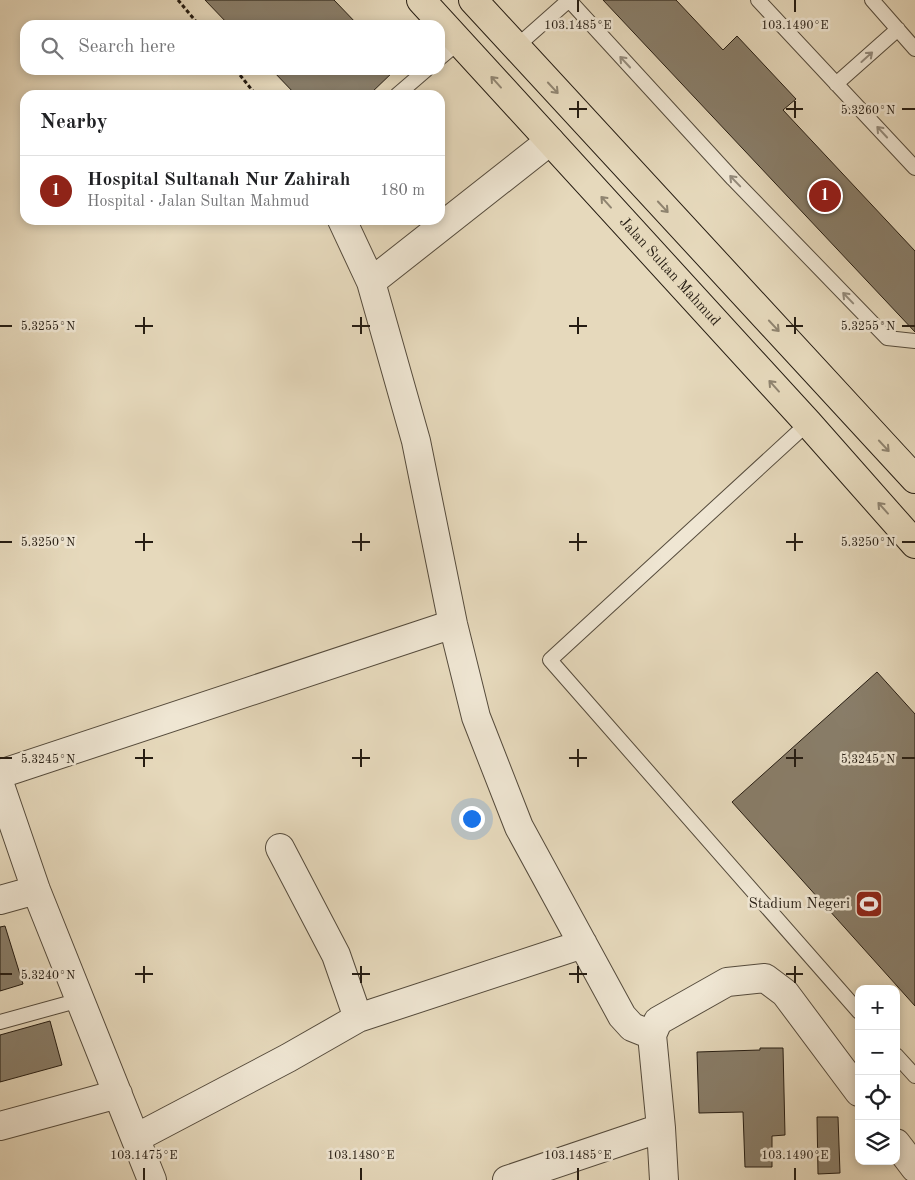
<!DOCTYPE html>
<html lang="en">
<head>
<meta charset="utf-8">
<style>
  :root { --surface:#fff; --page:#f6f6f6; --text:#202124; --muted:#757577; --line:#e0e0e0; --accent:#8f2418 }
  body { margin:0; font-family:"Old Standard TT",serif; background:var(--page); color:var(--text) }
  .controls { position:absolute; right:15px; bottom:15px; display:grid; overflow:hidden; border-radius:10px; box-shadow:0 2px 8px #0003 }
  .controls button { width:45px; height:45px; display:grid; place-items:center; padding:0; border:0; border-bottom:1px solid var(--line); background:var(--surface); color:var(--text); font:25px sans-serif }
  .you { position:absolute; left:471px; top:818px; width:18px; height:18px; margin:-12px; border:4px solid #fff; border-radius:50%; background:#1a73e8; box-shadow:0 0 0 8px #1a73e833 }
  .badge { display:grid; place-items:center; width:32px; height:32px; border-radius:50%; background:var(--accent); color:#fff; font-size:16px; font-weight:700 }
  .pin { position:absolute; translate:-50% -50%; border:2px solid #fff; box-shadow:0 1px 5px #0006 }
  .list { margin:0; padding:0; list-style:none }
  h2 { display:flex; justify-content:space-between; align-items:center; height:65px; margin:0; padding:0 20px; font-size:21px }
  h2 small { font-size:16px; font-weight:400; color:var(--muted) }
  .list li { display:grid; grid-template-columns:32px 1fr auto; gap:15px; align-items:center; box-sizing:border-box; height:70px; padding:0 20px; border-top:1px solid var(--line) }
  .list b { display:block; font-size:19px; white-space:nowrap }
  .list p { margin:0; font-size:16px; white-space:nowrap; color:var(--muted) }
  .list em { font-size:16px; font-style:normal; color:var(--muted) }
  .icon { flex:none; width:28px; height:28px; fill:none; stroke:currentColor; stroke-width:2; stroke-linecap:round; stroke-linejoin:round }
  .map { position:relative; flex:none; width:915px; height:1180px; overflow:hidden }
  .search { position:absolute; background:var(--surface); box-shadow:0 2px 8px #0003; left:20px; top:20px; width:425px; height:55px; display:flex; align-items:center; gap:12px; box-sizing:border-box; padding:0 18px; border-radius:15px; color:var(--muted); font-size:19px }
  .panel { position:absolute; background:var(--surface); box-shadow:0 2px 8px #0003; left:20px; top:90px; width:425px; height:135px; border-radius:15px }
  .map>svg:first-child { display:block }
  .building { fill:#897e6a; stroke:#251c12 }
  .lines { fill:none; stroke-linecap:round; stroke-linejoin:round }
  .service-casing { stroke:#554b3c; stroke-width:16 }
  .minor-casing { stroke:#554b3c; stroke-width:30 }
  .primary-casing { stroke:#251c12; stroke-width:30 }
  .path { stroke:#251c12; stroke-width:3; stroke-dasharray:4 2.5; stroke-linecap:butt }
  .service { stroke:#efe6d3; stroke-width:14 }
  .minor { stroke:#efe6d3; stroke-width:28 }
  .primary { stroke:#e6d9bc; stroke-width:28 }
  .oneway { stroke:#948b7c }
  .oneway2 { stroke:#8f8470 }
  .ticks { fill:none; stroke:#251c12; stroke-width:2 }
  .labels { text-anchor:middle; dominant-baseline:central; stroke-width:5; stroke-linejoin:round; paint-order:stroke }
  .street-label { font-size:15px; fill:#251c12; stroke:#efe6d3 }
  .poi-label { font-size:15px; fill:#251c12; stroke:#efe6d3; text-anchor:end }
  .ticks-label { font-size:12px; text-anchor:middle; fill:#251c12; stroke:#efe6d3; stroke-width:5; stroke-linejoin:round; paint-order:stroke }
</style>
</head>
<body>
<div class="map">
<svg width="915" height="1180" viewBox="0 0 915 1180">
  <rect width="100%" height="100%" fill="#e6d9bc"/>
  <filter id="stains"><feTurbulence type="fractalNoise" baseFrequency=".004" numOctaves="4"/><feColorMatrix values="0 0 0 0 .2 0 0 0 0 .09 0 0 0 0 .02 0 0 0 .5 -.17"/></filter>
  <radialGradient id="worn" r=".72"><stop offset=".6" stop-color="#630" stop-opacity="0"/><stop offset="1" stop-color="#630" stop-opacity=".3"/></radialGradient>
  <path class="building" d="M205,0H334L358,25H229Z
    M603,0H676L723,50L737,36L796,99L783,110L915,251V332Z
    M272,70H395L369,95H296Z
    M877,672L915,714V1006L732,802Z
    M5,926L23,984L0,991V927Z
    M50,1021L62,1065L0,1082V1035Z
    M760,1048H783L785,1135L772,1136V1167H745L743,1112L699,1113L697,1052L760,1050Z
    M817,1117H838L840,1173L818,1174Z"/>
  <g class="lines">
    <g class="service-casing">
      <path id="service" d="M569,0L733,179L887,338L915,341
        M758,0L915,168
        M872,0L915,49
        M516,47L569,0
        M440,58L459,42
        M836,84L898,29
        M397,95L426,70
        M808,423L550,660L859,1012
        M0,1022L80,1000
        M896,1055L915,1076"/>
    </g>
    <g class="minor-casing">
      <path id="minor" d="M342,220L371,282L416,441L453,624L476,717L519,827L622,1016L632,1027L652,1035
        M371,282L550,141
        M0,774L453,624
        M0,785L36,890L152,1180
        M280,848L336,955L358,1018
        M0,900L36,890
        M0,1126L118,1094
        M136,1138L288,1058L358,1018L583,944
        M896,1143L915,1168
        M507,1180L661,1128
        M664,1180L661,1128L652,1035L658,1021L727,982L765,978L785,993L859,1092"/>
    </g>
    <g class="primary-casing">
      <g id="primary">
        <path id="s1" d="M421,0L808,423L915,544"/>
        <path d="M473,0L915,479"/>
      </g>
    </g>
    <path class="path" d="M178,0L199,25
      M236,70L256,95"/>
    <use href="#service" class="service"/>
    <use href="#minor" class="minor"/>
    <use href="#primary" class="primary"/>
  </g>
  <defs><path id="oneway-shaft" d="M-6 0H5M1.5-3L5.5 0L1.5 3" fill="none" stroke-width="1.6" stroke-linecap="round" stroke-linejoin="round" transform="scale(1.25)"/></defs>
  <g class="oneway">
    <use href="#oneway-shaft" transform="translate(867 57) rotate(-42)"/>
    <use href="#oneway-shaft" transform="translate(625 62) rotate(-133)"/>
    <use href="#oneway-shaft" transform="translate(882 132) rotate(-133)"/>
    <use href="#oneway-shaft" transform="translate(735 181) rotate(-134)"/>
    <use href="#oneway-shaft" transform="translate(848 298) rotate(-134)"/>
  </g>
  <g class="oneway2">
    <use href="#oneway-shaft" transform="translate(496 82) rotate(-132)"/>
    <use href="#oneway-shaft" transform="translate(553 88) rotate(47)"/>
    <use href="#oneway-shaft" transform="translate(606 202) rotate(-132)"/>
    <use href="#oneway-shaft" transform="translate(663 207) rotate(47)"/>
    <use href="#oneway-shaft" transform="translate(774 326) rotate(47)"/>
    <use href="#oneway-shaft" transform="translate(774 386) rotate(-132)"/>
    <use href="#oneway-shaft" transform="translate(884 446) rotate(47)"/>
    <use href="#oneway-shaft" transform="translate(883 508) rotate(-132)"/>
  </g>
  <path class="ticks" d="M578,0V12M795,0V12M578,101V118M795,101V118M569,109H587M786,109H803M902,109H915M144,317V334M361,317V334M578,317V334M795,317V334M0,326H12M135,326H153M352,326H370M569,326H587M786,326H803M902,326H915M144,533V551M361,533V551M578,533V551M795,533V551M0,542H12M135,542H153M352,542H370M569,542H587M786,542H803M902,542H915M144,749V767M361,749V767M578,749V767M795,749V767M0,758H12M135,758H153M352,758H370M569,758H587M786,758H803M902,758H915M144,966V983M361,966V983M578,966V983M795,966V983M0,974H12M135,974H153M352,974H370M569,974H587M786,974H803M144,1168V1180M361,1168V1180M578,1168V1180M795,1168V1180"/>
  <defs>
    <g id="stadium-square" transform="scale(1.4375)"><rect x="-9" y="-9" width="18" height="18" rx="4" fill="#8f2418" stroke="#efe6d3"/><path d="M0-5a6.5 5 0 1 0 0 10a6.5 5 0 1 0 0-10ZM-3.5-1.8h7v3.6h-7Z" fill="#fff"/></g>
  </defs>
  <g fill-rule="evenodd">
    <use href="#stadium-square" x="869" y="904"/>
  </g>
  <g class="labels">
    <g class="street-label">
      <text stroke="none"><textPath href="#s1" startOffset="368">Jalan Sultan Mahmud</textPath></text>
    </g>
    <g class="poi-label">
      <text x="850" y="904">Stadium Negeri</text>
    </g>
  </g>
  <g class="ticks-label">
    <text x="578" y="29">103.1485°E</text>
    <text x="795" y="29">103.1490°E</text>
    <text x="868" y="114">5.3260°N</text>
    <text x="48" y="330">5.3255°N</text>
    <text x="868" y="330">5.3255°N</text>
    <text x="48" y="546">5.3250°N</text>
    <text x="868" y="546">5.3250°N</text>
    <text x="48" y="763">5.3245°N</text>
    <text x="868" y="763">5.3245°N</text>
    <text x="48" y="979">5.3240°N</text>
    <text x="144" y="1159">103.1475°E</text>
    <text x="361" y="1159">103.1480°E</text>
    <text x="578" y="1159">103.1485°E</text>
    <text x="795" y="1159">103.1490°E</text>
  </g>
  <rect width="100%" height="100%" filter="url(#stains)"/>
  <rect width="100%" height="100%" fill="url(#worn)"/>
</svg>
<div class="controls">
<button>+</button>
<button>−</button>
<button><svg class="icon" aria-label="locate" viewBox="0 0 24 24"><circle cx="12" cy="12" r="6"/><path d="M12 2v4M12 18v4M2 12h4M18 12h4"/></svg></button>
<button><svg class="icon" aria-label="layers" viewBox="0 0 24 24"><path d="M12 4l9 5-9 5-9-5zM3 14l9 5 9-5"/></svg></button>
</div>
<div class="you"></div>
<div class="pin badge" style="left:825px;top:196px">1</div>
<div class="search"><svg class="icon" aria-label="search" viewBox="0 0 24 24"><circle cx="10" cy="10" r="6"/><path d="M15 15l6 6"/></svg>Search here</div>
<section class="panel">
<h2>Nearby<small></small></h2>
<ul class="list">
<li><span class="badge">1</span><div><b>Hospital Sultanah Nur Zahirah</b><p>Hospital · Jalan Sultan Mahmud</p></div><em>180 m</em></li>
</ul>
</section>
</div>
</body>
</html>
